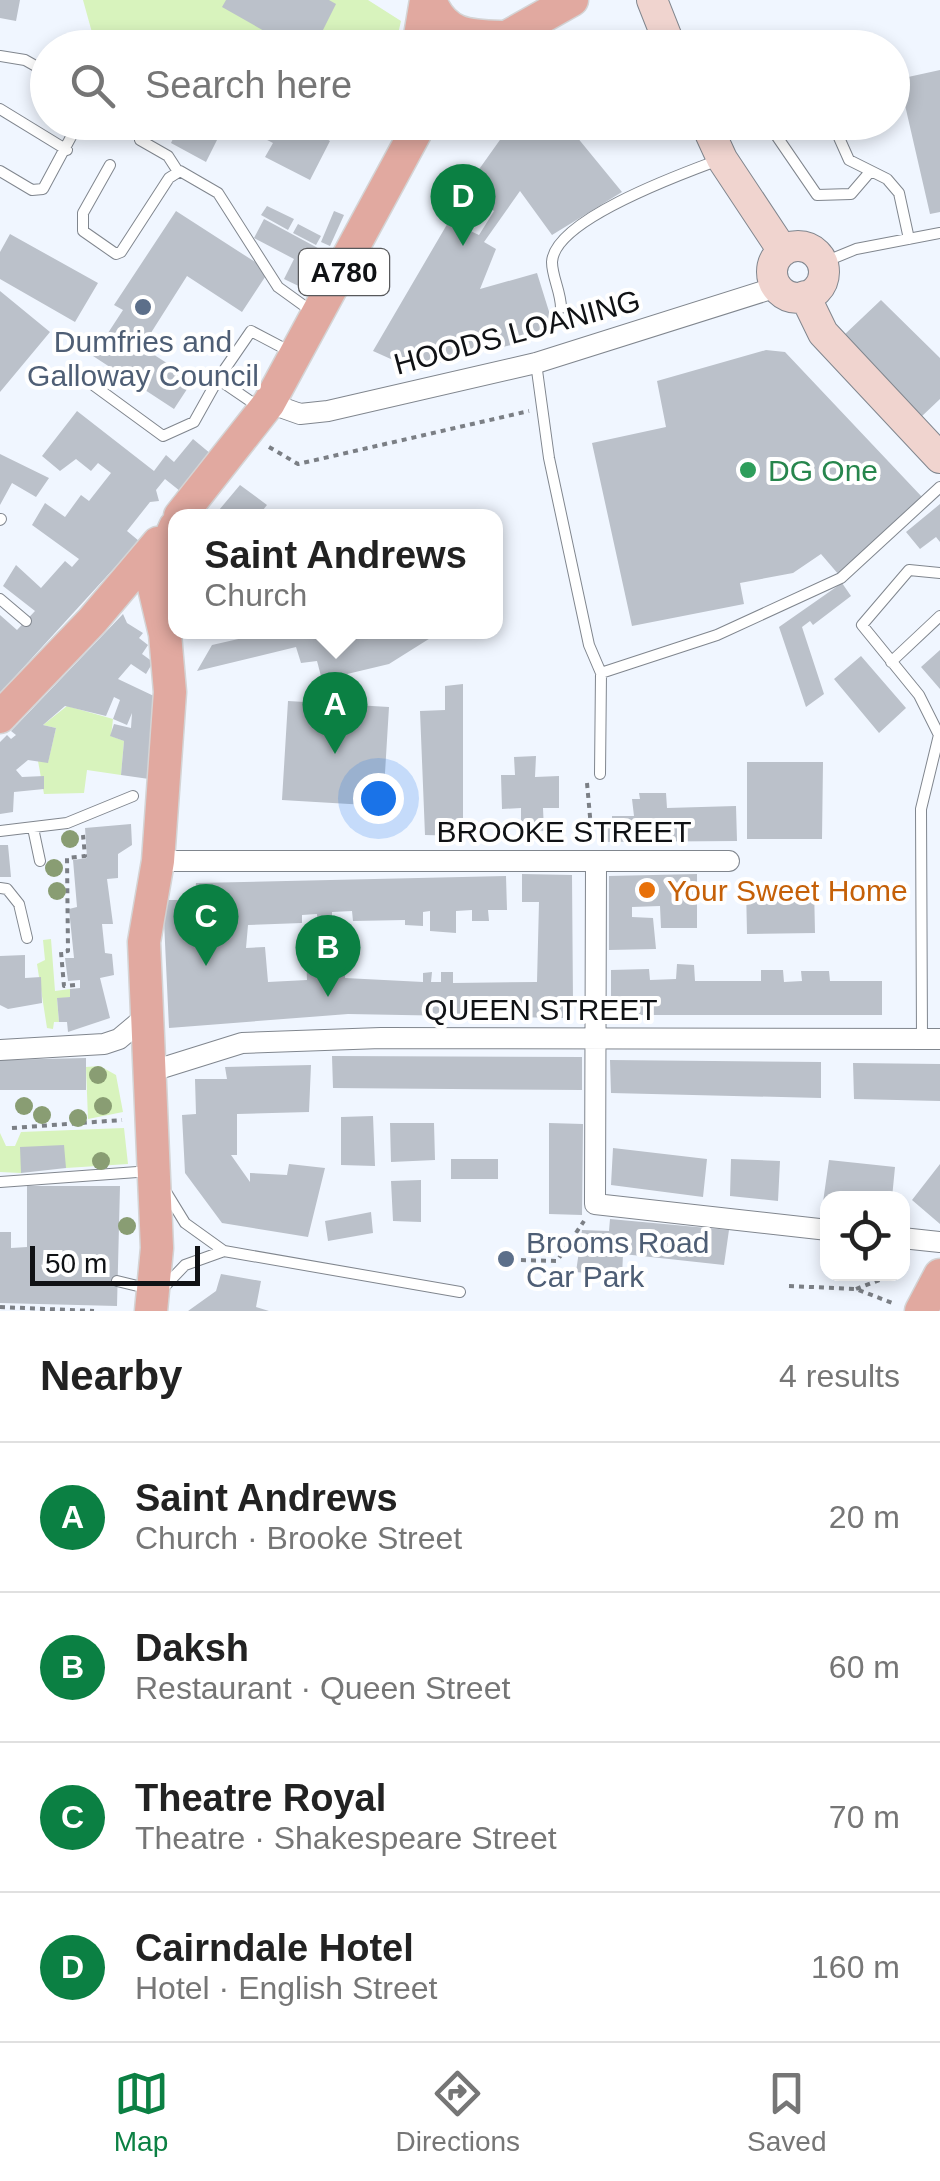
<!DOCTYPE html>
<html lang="en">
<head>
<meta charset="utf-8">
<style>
  :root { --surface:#fff; --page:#f6f6f6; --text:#222; --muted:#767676; --line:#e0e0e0; --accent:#0b8043 }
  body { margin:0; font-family:Helvetica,sans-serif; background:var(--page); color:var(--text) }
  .controls { position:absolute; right:30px; bottom:30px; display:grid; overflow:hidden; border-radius:20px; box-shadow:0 5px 15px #0003 }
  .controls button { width:90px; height:90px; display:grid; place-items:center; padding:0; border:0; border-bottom:2px solid var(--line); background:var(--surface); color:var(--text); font:50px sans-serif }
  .scale { position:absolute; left:30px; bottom:25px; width:170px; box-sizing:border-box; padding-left:10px; border:5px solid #101215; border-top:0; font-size:28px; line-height:35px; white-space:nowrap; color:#101215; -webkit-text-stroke:8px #fff; paint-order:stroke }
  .you { position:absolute; left:378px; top:798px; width:35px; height:35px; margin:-25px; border:8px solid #fff; border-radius:50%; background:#1a73e8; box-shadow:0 0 0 15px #1a73e833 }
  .badge { display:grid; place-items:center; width:65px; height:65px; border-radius:50%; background:var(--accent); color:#fff; font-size:32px; font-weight:700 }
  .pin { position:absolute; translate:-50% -82px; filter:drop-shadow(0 2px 5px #0008) }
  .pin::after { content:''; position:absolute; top:52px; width:35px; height:30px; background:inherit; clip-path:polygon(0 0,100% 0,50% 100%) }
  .popup { position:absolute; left:168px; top:509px; width:335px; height:130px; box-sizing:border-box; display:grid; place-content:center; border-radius:20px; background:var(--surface); filter:drop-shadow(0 2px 8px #0005); font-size:32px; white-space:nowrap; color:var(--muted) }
  .popup b { font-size:38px; color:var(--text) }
  .popup::after { content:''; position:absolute; left:50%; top:100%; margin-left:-20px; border:20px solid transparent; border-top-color:var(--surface) }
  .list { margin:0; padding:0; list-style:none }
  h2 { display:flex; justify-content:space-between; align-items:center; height:130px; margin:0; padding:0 40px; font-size:42px }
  h2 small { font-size:32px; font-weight:400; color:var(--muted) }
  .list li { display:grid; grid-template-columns:65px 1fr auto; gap:30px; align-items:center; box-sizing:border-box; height:150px; padding:0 40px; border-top:2px solid var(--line) }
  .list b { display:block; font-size:38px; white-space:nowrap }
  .list p { margin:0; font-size:32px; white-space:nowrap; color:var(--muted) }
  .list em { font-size:32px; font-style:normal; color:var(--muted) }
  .icon { flex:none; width:55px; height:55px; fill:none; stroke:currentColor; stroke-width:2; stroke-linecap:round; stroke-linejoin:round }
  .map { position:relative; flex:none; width:940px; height:1311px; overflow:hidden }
  .search { position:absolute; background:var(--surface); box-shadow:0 5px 15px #0003; left:30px; right:30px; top:30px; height:110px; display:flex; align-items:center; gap:25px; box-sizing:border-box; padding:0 35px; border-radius:55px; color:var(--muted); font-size:38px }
  .sheet { height:730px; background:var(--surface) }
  nav { display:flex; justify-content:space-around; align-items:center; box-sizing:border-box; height:140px; border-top:2px solid var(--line); background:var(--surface); font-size:28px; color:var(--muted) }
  nav a { display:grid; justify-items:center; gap:5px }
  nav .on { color:var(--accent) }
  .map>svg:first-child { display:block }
  .green { fill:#d8f3bd }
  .building { fill:#bbc1ca; fill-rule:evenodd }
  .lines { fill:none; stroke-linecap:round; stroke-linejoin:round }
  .lane-casing { stroke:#80868e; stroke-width:12 }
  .street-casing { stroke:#80868e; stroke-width:22 }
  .secondary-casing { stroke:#80868e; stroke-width:32 }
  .primary-casing { stroke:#d4d4d5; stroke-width:35 }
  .path { stroke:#7b7f85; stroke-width:4; stroke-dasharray:5 5; stroke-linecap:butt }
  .lane { stroke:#fff; stroke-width:10 }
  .street { stroke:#fff; stroke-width:20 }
  .secondary { stroke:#f0d4cf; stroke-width:30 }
  .primary { stroke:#e1a9a0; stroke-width:32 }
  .tree { fill:#899d73 }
  .service-dot { fill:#5c6f8a; stroke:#fff; stroke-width:4 }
  .leisure-dot { fill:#2e9e5b; stroke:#fff; stroke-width:4 }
  .food-dot { fill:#e8710a; stroke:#fff; stroke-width:4 }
  .labels { text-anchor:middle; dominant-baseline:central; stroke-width:8; stroke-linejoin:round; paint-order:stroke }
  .shield { fill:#fff; stroke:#58595b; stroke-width:2.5 }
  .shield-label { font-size:28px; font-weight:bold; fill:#101215 }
  .street-label { font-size:30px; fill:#101215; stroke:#fff }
  .service-label { font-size:30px; fill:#4e5e75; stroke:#fff }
  .leisure-label { font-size:30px; fill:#27864d; stroke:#fff; text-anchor:start }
  .food-label { font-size:30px; fill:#c56008; stroke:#fff; text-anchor:start }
</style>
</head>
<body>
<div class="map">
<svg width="940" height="1311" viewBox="0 0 940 1311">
  <rect width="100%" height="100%" fill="#f0f6ff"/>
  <path class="green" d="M83,0H368L401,21L395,47H96Z
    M67,706L113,719L111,736L124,741L121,775L87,770L84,793L44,794L38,761L48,762L56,728L43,725Z
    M51,939L55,991L70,989V997L57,999L59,1022H54L53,1029L47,1028L37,964L45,960L43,940Z
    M100,1066L116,1075L123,1112L88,1119L86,1067Z
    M124,1128L128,1164L66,1168L21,1147V1173L0,1172V1133L6,1146H15L21,1132Z"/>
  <path class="building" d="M0,0H20L16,21L0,18Z
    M226,0H329L336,4L314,48H294L222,7Z
    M940,70V212L930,214L899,79Z
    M181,122L193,128L196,122H226L206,162L171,143Z
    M232,122H299L330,141L310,180L265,157L273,143Z
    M505,122H586L572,131L622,192L552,235L520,191L484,242L496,249L480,289L537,273L556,334L413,369L373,351L449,221L479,235L494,211L465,189L502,137L501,125Z
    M267,206L294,219L288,230L261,215Z
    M176,211L269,271L242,312L187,276L142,347L193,380L174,409L93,356L123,310L114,305Z
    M334,211L344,215L330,246L321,242Z
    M264,219L327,253L309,291L284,279L294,259L254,238Z
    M298,224L321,236L316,245L293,233Z
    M10,234L98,283L75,322L0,279V252Z
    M0,291L50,332L0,392Z
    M881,300L940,358V399L921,417L843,336Z
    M766,350L785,352L922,497L839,575L821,554L793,573L740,583L744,604L632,626L592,443L666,427L657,381Z
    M77,411L154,471L166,455L174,462L193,439L211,454L180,491L165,479L156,490L159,501L150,502L127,531L139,541L0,693V615L17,630L35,611L3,586L16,565L41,588L65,561L72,567L79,559L32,525L45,503L65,517L81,495L89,501L111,473L98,463L91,471L76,459L60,471L42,456Z
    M0,454L49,478L36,497L12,483L0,505Z
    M240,485L267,505L263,510L271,516H214Z
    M940,504V542L936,537L920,549L906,532Z
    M842,583L851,596L813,625L810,621L802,627L824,694L806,707L779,627Z
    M123,614L127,623L143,633L139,638L148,645L142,654L153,662L146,674L131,664L118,679L156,697L149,779L121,775L124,741L110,736L114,724L131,728L132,713L127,725L113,719L120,700L114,697L106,716L65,706L43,725L56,728L48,763L28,760L16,770L22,777L44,776V789L14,792L13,812L0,814V742L7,735L11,739L16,735L11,731Z
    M269,632H430L432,637L389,664L322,680L317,661L301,663L296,647L197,671L212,645Z
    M940,650V689L921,667Z
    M861,656L906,708L879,733L834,679Z
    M463,684V836L425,835L420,711L445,710V686Z
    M288,701L389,707L383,806L282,800Z
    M536,756L535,777L559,776V808H543L544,831L521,829V808L502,809L501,775H515L514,757Z
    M747,762H823L822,839H747Z
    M639,793H666L667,808L736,806L737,841L601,842V824L612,823V816H634L632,799H640Z
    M131,824L132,845L118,854V878L107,879L113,924H102L105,953L112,954L114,975L100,978L110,1018L68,1032L67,1022H59L57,998L70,997V989L80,988V980L68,981L65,958H74L69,909L77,907L73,860L87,858L85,828Z
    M0,845H8L11,877H0Z
    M522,874L572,875L573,1004L565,1018L348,1014L169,1028L163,900H194L196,883L506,876L507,910H488L489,921H472V910L456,911V933L430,931V911L423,912V926L405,925V920L353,921L352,911L332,912V930H318L317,914L302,915V923L248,925L246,948L265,947L268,982L307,980L306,954L345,951V978L423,982V973L432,972L431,982H441V972H453V983L537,982L539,902H522ZM222,904L224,934L185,937V932L208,931V905Z
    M697,874V928H661L660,906L632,907V917L653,918L656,949L609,950V876Z
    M814,886L815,933L747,934L746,887Z
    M25,955V978L41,977L42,1003L8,1009L0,1005V956Z
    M677,964L694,965L695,981H761V970H783L784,982L802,981L801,971H829L830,981H882V1015H611V970L649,969L650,980L676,979Z
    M332,1056L582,1057V1090L333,1088Z
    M86,1058V1090H0V1060Z
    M610,1060L821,1062V1098L611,1093Z
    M853,1063L940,1064V1101L854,1099Z
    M311,1065L309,1112L237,1114V1155H231L250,1182V1173L287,1175L289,1164L325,1168L308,1237L222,1223L185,1173L182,1115L196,1114L195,1079H227L225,1067Z
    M373,1116L375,1166L341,1165V1117Z
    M390,1123H434L435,1160L391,1162Z
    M549,1123L583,1124L582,1215L549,1214Z
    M64,1145L66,1168L21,1173L20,1147Z
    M613,1148L707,1159L703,1197L611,1185Z
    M451,1159H498V1179H451Z
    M731,1159L780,1161L778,1201L730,1196Z
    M829,1160L895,1167L892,1198H828L823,1202Z
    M940,1164V1224L912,1200Z
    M421,1180V1222L393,1221L391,1181Z
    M27,1186H120L117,1306L0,1303V1232H11V1248L27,1247Z
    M371,1212L373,1233L328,1241L325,1221Z
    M610,1219L729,1230L724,1265L623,1254L622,1277L576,1272L582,1230L609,1231Z
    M221,1274L261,1281L256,1307L269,1311H188L216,1291Z"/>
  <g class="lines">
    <g class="lane-casing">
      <path id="lane" d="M0,56L25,60L48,73
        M0,109L67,150
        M767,122L817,195L851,194L869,173
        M832,122L849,160L887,179L899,193L909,239
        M140,140L168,156L177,170
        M110,165L83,213V231L116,254L121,252L169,178L180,171L218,193L278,287L314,313
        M0,171L32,190L43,189L79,122
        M822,263L856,249L940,233
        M561,308C561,292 552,277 552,262C554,220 681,174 716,161
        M536,363L549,458L589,645L601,673L717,635L841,578L940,487
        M85,379L163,436L194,422L218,379
        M259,407L218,379L251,331L291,352
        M0,520L1,519
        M0,599L26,621
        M891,662L940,616
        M600,774L601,673
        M33,828L40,861
        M0,831L67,823L133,796
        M0,888L7,889L19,904L27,938
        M922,1039L921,809L939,735L919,695L862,625L909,570L940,573
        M0,1182L151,1171
        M224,1251L460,1292
        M117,1281L150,1289
        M163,1288L185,1265L224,1251L185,1223L166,1192"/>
    </g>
    <g class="street-casing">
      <path id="street" d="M269,403L300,414L328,411L536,363L777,287
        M158,861H729
        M596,864L595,1204L828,1230
        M0,1050L104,1044L119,1039L145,1017
        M146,1073L242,1043L381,1038L940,1039
        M902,1238L940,1242"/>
    </g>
    <g class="secondary-casing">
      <path id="secondary" d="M652,0L671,48
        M705,122L722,159L783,251
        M772 272a26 26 0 1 1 52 0a26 26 0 1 1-52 0Z
        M805,296L823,333L940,458"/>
    </g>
    <g class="primary-casing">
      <path id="primary" d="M430,0C444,35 467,36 501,37
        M418,48L426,0
        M487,48L572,0
        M180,516L269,403L421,122
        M0,717L92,621L158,543
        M151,1311L157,1248L144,942L158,861L170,692L165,634L152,579L175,527
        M921,1311L940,1275"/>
    </g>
    <path class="path" d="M269,447L298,464L529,411
      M587,783L592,839
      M75,985L64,986L61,952L68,951L67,858L85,856L83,835
      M12,1128L122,1120
      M521,1260L557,1261L584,1221
      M789,1286L856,1289L895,1304
      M856,1289L895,1274
      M0,1307L94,1311"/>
    <use href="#lane" class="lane"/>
    <use href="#street" class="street"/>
    <use href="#secondary" class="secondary"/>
    <use href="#primary" class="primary"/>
  </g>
  <g class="tree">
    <circle cx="70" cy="839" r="9"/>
    <circle cx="54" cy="868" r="9"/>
    <circle cx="57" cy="891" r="9"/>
    <circle cx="98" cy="1075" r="9"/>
    <circle cx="24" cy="1106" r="9"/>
    <circle cx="103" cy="1106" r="9"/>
    <circle cx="42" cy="1115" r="9"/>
    <circle cx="78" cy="1118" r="9"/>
    <circle cx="101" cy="1161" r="9"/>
    <circle cx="127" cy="1226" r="9"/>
  </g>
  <g class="service-dot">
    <circle cx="143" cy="307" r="10"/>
    <circle cx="506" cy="1259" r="10"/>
  </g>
  <circle class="leisure-dot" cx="748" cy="470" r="10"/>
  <circle class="food-dot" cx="647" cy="890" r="10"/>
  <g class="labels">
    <rect class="shield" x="299" y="249" width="90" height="46" rx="8"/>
    <g class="shield-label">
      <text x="344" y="272">A780</text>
    </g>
    <g class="street-label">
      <text transform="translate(517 332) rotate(-15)">HOODS LOANING</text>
      <text x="564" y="831">BROOKE STREET</text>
      <text x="541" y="1009">QUEEN STREET</text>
    </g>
    <g class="service-label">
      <text x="143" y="341">Dumfries and<tspan x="143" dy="34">Galloway Council</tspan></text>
      <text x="526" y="1242" text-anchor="start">Brooms Road<tspan x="526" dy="34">Car Park</tspan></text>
    </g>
    <g class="leisure-label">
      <text x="768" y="470">DG One</text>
    </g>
    <g class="food-label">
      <text x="667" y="890">Your Sweet Home</text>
    </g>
  </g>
</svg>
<div class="controls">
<button><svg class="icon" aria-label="locate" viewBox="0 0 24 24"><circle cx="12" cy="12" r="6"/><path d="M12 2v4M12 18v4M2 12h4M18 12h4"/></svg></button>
</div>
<div class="scale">50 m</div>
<div class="you"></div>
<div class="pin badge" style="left:335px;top:754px">A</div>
<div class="popup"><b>Saint Andrews</b>Church</div>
<div class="pin badge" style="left:328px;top:997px">B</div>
<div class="pin badge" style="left:206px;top:966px">C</div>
<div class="pin badge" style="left:463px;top:246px">D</div>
<div class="search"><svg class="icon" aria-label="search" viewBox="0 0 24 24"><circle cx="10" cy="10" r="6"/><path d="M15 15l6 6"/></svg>Search here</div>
</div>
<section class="sheet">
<h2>Nearby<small>4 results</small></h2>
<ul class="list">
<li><span class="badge">A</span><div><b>Saint Andrews</b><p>Church · Brooke Street</p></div><em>20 m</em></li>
<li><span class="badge">B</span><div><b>Daksh</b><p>Restaurant · Queen Street</p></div><em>60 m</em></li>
<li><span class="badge">C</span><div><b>Theatre Royal</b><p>Theatre · Shakespeare Street</p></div><em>70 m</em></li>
<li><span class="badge">D</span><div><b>Cairndale Hotel</b><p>Hotel · English Street</p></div><em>160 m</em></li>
</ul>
</section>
<nav>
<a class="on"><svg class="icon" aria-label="map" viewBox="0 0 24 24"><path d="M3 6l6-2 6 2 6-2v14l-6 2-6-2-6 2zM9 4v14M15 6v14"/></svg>Map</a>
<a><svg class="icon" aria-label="directions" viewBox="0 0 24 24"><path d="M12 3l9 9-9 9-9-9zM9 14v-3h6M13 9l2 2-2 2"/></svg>Directions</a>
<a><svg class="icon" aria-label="saved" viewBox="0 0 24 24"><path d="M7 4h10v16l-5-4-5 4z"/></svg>Saved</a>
</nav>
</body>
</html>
